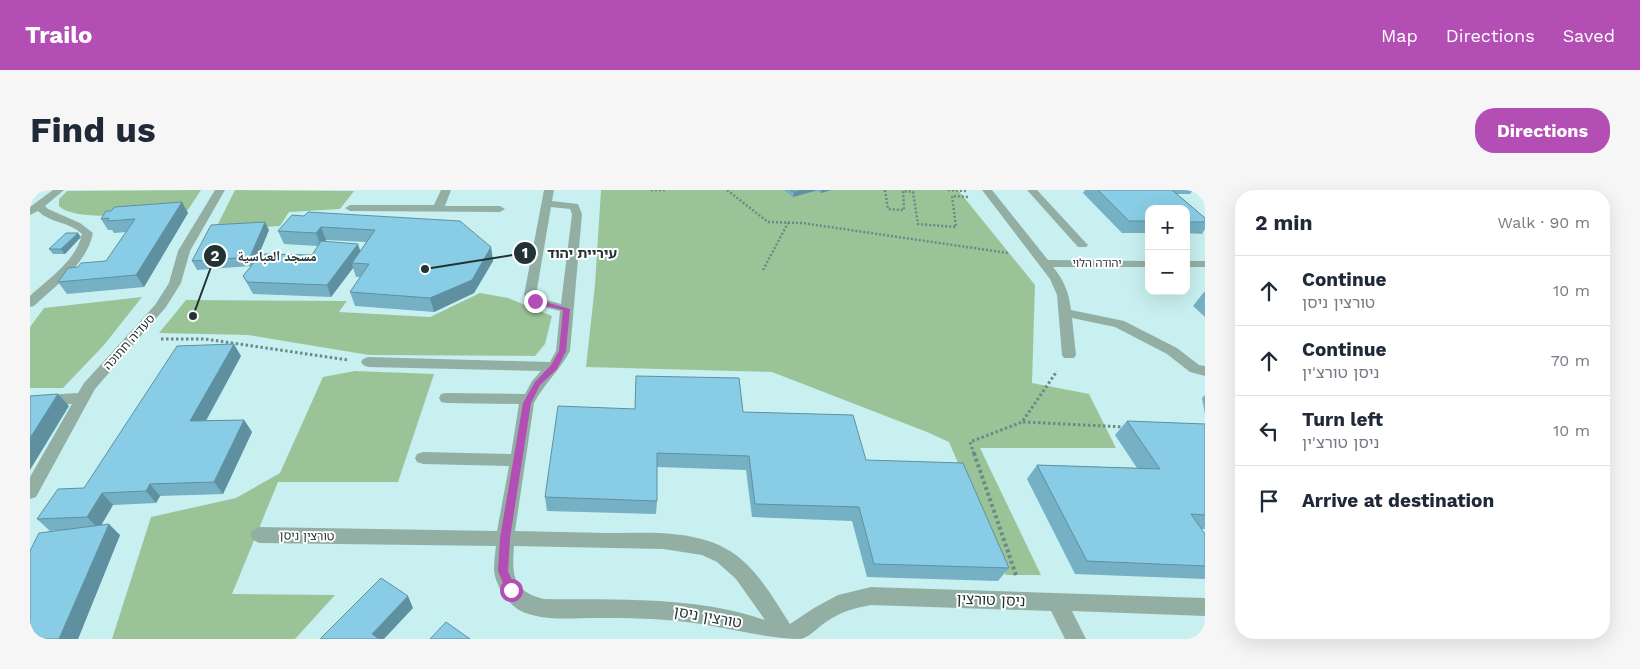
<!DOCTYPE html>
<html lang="en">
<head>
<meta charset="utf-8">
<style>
  :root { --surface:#fff; --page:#f6f6f7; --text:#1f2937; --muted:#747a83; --line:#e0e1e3; --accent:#b34eb4 }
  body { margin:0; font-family:"Work Sans","Noto Naskh Arabic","Noto Sans Hebrew",sans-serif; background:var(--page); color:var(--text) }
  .controls { position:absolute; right:15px; top:15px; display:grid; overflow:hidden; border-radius:10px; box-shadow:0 5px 20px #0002 }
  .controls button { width:45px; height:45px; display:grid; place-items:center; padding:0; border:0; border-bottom:1px solid var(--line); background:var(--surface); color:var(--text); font:25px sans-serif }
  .stop { position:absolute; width:15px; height:15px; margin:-11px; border:4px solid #b34eb4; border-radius:50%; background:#fff }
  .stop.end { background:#b34eb4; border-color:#fff; box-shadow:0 1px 5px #0008 }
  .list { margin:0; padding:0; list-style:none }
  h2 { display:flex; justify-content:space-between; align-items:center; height:65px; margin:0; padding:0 20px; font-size:21px }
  h2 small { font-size:16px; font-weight:400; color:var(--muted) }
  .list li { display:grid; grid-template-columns:32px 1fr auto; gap:15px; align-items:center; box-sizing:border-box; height:70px; padding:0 20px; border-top:1px solid var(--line) }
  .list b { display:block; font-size:19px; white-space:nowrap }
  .list p { margin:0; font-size:16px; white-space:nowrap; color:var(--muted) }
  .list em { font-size:16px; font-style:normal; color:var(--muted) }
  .icon { flex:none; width:28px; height:28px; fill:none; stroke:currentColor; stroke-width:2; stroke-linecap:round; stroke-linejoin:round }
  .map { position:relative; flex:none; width:1175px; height:449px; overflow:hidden; border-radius:20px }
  header { display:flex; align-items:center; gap:30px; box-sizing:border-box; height:70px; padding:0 25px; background:var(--accent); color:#fff }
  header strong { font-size:24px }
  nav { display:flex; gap:28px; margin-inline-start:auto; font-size:18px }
  .intro { display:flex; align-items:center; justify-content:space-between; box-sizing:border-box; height:120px; padding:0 30px }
  h1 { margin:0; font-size:35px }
  .button { padding:12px 22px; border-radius:20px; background:var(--accent); color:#fff; font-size:18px; font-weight:700 }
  main { display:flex; gap:30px; padding:0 30px }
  aside { flex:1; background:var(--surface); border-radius:20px; box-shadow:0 5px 20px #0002 }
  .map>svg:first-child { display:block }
  .green { fill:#9ac497 }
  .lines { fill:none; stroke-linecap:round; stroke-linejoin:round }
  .path-far2 { stroke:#6d8888; stroke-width:2.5; stroke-dasharray:2 2; stroke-linecap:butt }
  .path-far1 { stroke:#6d8888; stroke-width:3; stroke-dasharray:2.5 2.5; stroke-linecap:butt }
  .path { stroke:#6d8888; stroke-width:4; stroke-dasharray:3 3; stroke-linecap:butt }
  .minor { fill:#93afa4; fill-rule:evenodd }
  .wall { fill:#75b0c5; fill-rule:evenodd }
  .shaded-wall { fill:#5f90a0 }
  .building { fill:#88cde5; stroke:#5f90a0 }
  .route { fill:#b34eb4 }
  .labels { text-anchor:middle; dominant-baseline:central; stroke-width:4; stroke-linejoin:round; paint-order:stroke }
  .far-street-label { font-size:11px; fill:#233333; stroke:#fff }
  .street-label { font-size:12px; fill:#233333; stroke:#fff }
  .near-street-label { font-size:15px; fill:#233333; stroke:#fff }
  .leader { fill:none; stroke:#233333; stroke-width:2 }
  .callout-dot { fill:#233333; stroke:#fff; stroke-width:2 }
  .mark-label { font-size:15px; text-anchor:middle; font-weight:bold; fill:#fff }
  .callout-label { font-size:14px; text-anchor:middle; font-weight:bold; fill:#233333; stroke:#fff; stroke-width:4; stroke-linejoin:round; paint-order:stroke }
</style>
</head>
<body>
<header>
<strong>Trailo</strong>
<nav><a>Map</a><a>Directions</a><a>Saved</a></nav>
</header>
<div class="intro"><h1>Find us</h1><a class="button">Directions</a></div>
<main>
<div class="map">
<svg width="1175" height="449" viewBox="0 0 1175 449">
  <rect width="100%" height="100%" fill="#c8f0f0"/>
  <path class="green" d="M171,0L158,20C131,22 46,34 29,16V9L37,1Z
    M205,0L324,1L310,19L259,22L250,36L185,40Z
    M571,0H928L1005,95L1002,193L1059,204L1086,258H950L1011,385H976L919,252L897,242L742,182L556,177L565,95Z
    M450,103L478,108L522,126L515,154L505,166L339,165L218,145L129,143L156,110L317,111L309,122L400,127Z
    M112,107L74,155L33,198H0V137L14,118Z
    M325,181L404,184L368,292H248L202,404L305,405L265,449H82L121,327L206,308L250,283L293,187Z"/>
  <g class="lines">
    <path class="path-far2" d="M621,0H636
      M697,0L738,32L772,33L978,63
      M855,0L858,19L874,20L873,1L883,2L888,34L926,37L922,6L939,7
      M918,0L937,1
      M733,80L758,33"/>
    <path class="path-far1" d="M131,149H175L318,170
      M993,232L1094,237
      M944,264L940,252L992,232L1027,181"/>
    <path class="path" d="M944,263L986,385"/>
    <path class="minor" d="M23,0H34L15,16L18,19L50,33L63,43C57,74 26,95 4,116L0,117V106C19,88 46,71 52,44C40,32 20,33 8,21L0,25V17Z
      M185,0H195L160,61L151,93L136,117L65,199L6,307L0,309V287L42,214L0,216V206L48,203L54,193L125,115L139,93L148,61Z
      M411,0H421L415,16H470L475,19L470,22L320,21L315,18L320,15H404Z
      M514,0H524L522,11L548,14L552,24L540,161C529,181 515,193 504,213L485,341C516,342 546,342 577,343C616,343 665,339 700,361C727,378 743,408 760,434L784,418L808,405L841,397L1175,408V426L1042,421L1056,449H1035L1021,421L841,415C825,418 813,421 799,430C790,435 780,447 771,449C742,449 706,440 677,435C644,429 609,428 575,428C549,427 513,433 489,420C477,413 464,393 464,379C464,371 465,364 466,356L229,353L223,350L220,345L223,340L229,337L467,341L479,276L393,274L387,272L385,268L387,264L393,262L481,264L489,214L416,213L411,212L409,208L411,204L416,203L495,204L502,191L511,181L338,177L333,175L331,172L333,169L338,167L520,172L526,161L530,121L501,114L494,105ZM521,17L540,19L542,24L531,114L509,108L506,105ZM484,356L633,359L672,365L687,372L706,389L735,430C665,406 587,410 514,409C482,401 482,385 484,356Z
      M952,0H962L1018,70L1119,71V77H1023C1034,90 1039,103 1041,120L1094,131L1147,158L1169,175L1175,176V186L1160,182L1137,164L1085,137L1042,128L1046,165L1044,168H1034L1032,165L1027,105L1020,89Z
      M997,0H1007L1056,53L1058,55L1056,57H1048Z
      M1156,71H1175V77H1156Z"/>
  </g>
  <path class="wall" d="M755,0H801L791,3L787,1L763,7L755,1Z
    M1055,0H1163L1160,4H1147L1175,28V39L1172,44L1156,43V19H1119V43H1092L1053,3Z
    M152,12L158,23L114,97L37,104L28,92L48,77L76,71L96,42L84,43L82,40H78L71,29Z
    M262,25L461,57L463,71L444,103L404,122L325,116L320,102L331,87H326L323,78L301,107L223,104L213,86L221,76L167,80L162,71L239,40L227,69L282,65L288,56L254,54L248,41ZM296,50L336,52L330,61L295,51Z
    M51,47L35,64H23L19,59Z
    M1174,102H1175V127L1163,116Z
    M211,166L176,231L214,230L222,242L193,304L130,306L126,313L83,315L71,335L90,345L48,449H0L30,340L20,341L7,329L54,298Z
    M1175,205V224L1172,208Z
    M713,222L836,270L979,378L968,391L837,387L822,331L722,327L716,280L627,277V311L626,324L517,321L515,307Z
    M1097,231L1175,234V339H1171L1175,344V389L1045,384L997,289L1007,275L1107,278L1085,245Z"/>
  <path class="shaded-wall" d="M773,0H787L763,7L764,2Z
    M791,0H801L791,3Z
    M152,12L158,23L114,97L106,85Z
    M235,32L239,40L224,76L220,67Z
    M291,37L296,50L291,56L286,43Z
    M48,43L51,47L35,64L31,59Z
    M328,54L332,66L322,73L323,78L301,107L297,95Z
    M461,57L463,71L444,103L404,122L400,108Z
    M204,154L211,166L169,243L160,231Z
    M28,204L39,216L0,280V248Z
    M214,230L222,242L193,304L184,292Z
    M120,294L130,306L126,313L116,301Z
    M72,303L83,315L69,339L57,327Z
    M79,334L90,345L48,449H29Z
    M378,406L383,418L354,449H345L342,444Z"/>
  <path class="building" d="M760,0H773L764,2Z
    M1068,0H1142L1175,28V32H1156V19H1119V31H1099Z
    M152,12L106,85L28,92L38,78L48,77L51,73L76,71L105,29L77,31L79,28L71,29L76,21H81L85,17Z
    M278,22L430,31L461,57L442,90L400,108L320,102L339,74L322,73L345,40L291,37L286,43L248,41L262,25L274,26Z
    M235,32L220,67L162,71L181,35Z
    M36,43H48L31,59H19Z
    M291,51L328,54L297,95L217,92L213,86L226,70L235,64L282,65Z
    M204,154L160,231L214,230L184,292L120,294L116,301L72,303L57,327L7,329L28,299L54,298L147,156Z
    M606,186L709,188L713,222L823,225L836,270L933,273L979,378L844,374L829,317L725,314L719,266L627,263V311L515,307L528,216L605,219Z
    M28,204L0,248V206Z
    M1097,231L1175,234V325L1161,324L1175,344V376L1057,371L1007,275L1130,279Z
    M79,334L29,449H0V361L9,343Z
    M351,388L378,406L342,444L349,449H290Z
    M416,432L440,449H400Z"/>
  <path class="route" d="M505,109L540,119L536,161L527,179L510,195L501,213L480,348L478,381L486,400L481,404L477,403L468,381L470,348L493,213L505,192L521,175L529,161L533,120L503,113L502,111Z"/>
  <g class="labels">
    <g class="far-street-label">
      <text x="1067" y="73">יהודה הלוי</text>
    </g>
    <g class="street-label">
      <text transform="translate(99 152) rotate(-48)">סעדיה חתוכה</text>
      <text transform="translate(277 346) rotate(1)">טורצין ניסן</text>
    </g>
    <g class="near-street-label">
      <text transform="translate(961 410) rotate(2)">ניסן טורצין</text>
      <text transform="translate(678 427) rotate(10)">טורצין ניסן</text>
    </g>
  </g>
  <path class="leader" d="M395 79L495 63M163 126L185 66"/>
  <g class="callout-dot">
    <circle cx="395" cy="79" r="5"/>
    <circle cx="163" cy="126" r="5"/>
    <circle cx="495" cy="63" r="12"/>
    <circle cx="185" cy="66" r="12"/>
  </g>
  <g class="mark-label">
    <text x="495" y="68">1</text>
    <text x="185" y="71">2</text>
  </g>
  <g class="callout-label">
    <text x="552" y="68">עיריית יהוד</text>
    <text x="247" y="71">مسجد العباسية</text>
  </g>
</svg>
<div class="controls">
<button>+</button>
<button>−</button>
</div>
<div class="stop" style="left:481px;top:400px"></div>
<div class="stop end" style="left:505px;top:111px"></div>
</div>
<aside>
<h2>2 min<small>Walk · 90 m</small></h2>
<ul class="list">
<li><svg class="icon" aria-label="ahead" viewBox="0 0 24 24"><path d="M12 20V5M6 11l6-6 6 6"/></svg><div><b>Continue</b><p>טורצין ניסן</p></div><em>10 m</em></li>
<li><svg class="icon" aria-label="ahead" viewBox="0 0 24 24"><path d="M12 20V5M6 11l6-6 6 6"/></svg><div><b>Continue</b><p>ניסן טורצ'ין</p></div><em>70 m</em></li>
<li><svg class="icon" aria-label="left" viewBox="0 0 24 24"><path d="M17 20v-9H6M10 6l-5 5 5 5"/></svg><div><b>Turn left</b><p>ניסן טורצ'ין</p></div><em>10 m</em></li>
<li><svg class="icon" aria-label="arrive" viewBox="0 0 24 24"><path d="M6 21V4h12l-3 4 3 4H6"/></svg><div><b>Arrive at destination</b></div></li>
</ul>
</aside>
</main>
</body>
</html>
